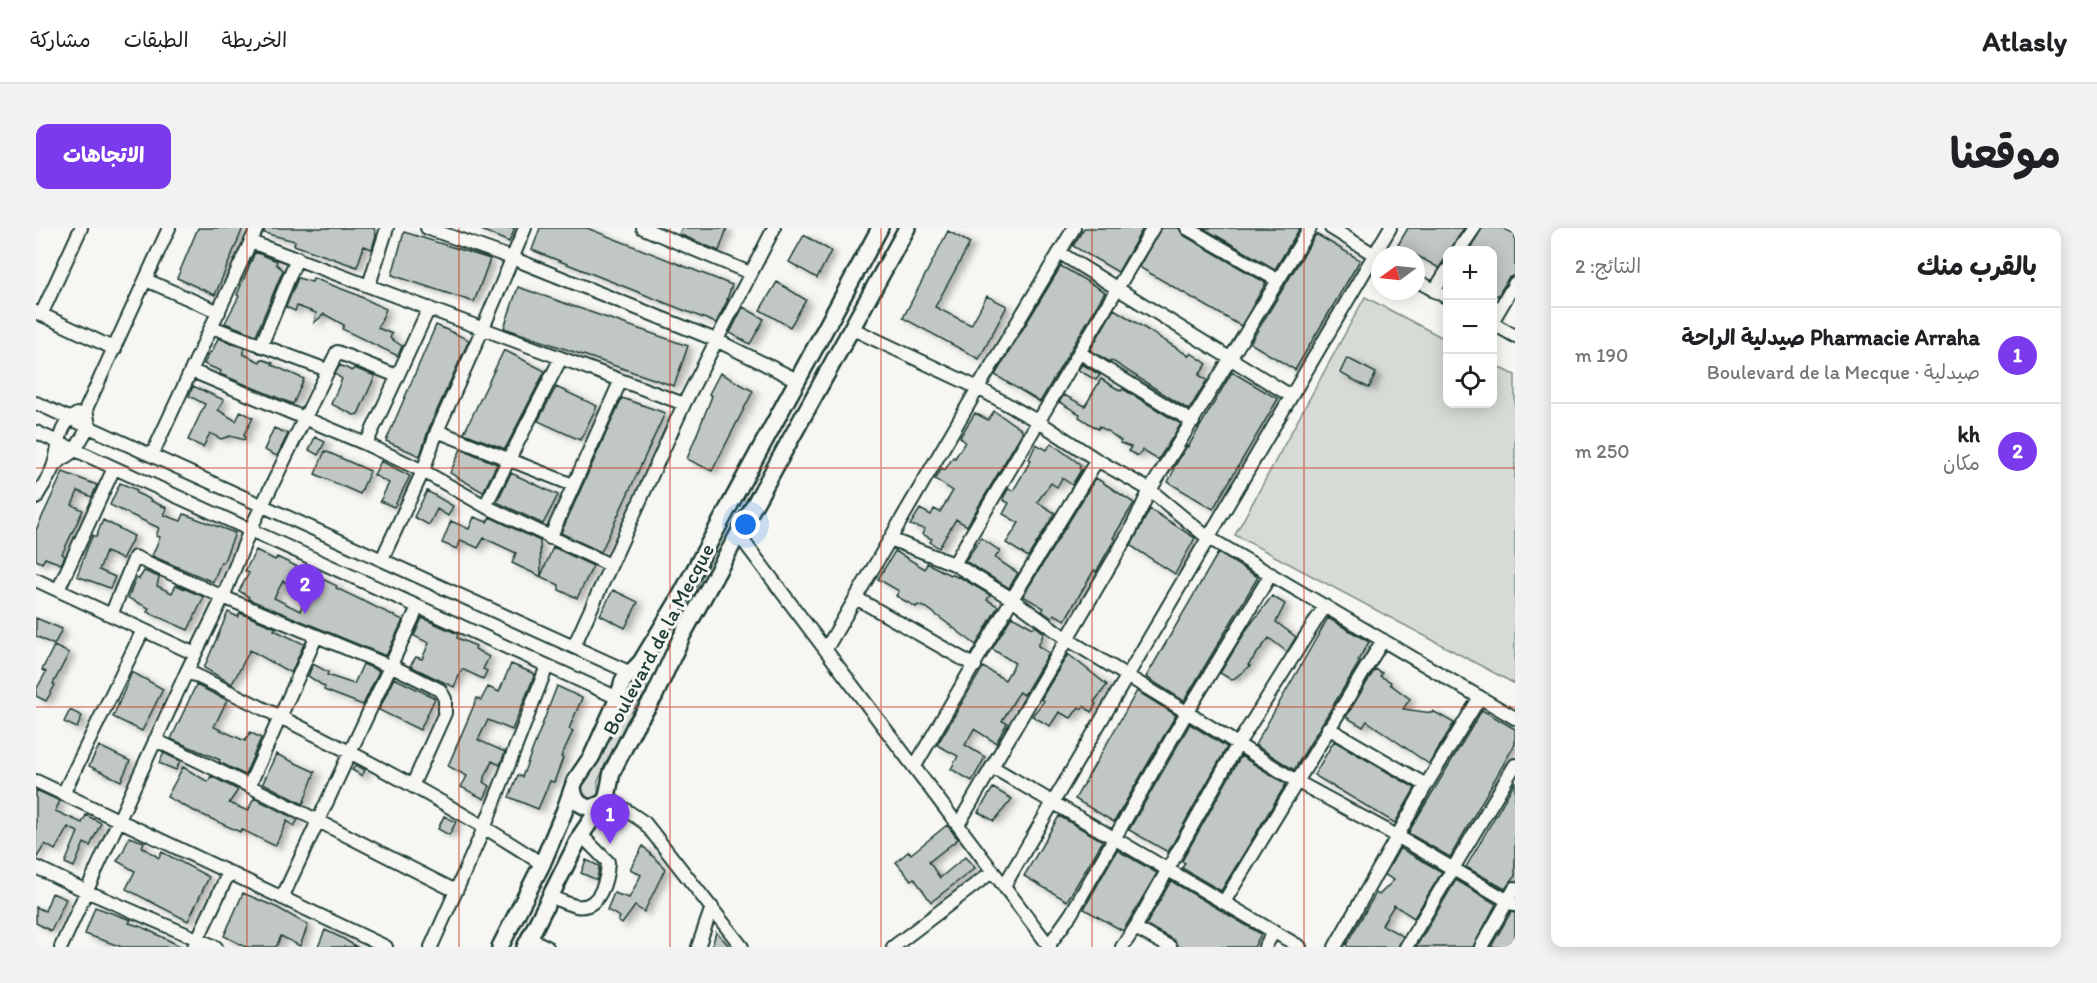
<!DOCTYPE html>
<html lang="ar">
<head>
<meta charset="utf-8">
<style>
  :root { --surface:#fff; --page:#f2f2f2; --text:#202124; --muted:#757577; --line:#e0e0e0; --accent:#7c3aed }
  body { margin:0; font-family:Itim,"Playpen Sans Arabic",sans-serif; background:var(--page); color:var(--text); direction:rtl }
  .controls { position:absolute; right:18px; top:18px; display:grid; overflow:hidden; border-radius:12px; box-shadow:0 3px 15px #0003 }
  .controls button { width:54px; height:54px; display:grid; place-items:center; padding:0; border:0; border-bottom:2px solid var(--line); background:var(--surface); color:var(--text); font:30px sans-serif }
  .compass { position:absolute; left:1335px; top:18px; width:54px; height:54px; border-radius:50%; background:var(--surface); box-shadow:0 3px 15px #0003; rotate:255deg }
  .you { position:absolute; left:710px; top:297px; width:21px; height:21px; margin:-15px; border:4px solid #fff; border-radius:50%; background:#1a73e8; box-shadow:0 0 0 9px #1a73e833 }
  .badge { display:grid; place-items:center; width:39px; height:39px; border-radius:50%; background:var(--accent); color:#fff; font-size:20px; font-weight:700 }
  .pin { position:absolute; translate:-50% -50px; filter:drop-shadow(0 2px 3px #0008) }
  .pin::after { content:''; position:absolute; top:32px; width:21px; height:18px; background:inherit; clip-path:polygon(0 0,100% 0,50% 100%) }
  .list { margin:0; padding:0; list-style:none }
  h2 { display:flex; justify-content:space-between; align-items:center; height:78px; margin:0; padding:0 24px; font-size:26px }
  h2 small { font-size:20px; font-weight:400; color:var(--muted) }
  .list li { display:grid; grid-template-columns:39px 1fr auto; gap:18px; align-items:center; box-sizing:border-box; height:96px; padding:0 24px; border-top:2px solid var(--line) }
  .list b { display:block; font-size:22px; white-space:nowrap }
  .list p { margin:0; font-size:20px; white-space:nowrap; color:var(--muted) }
  .list em { font-size:20px; font-style:normal; color:var(--muted) }
  .icon { flex:none; width:33px; height:33px; fill:none; stroke:currentColor; stroke-width:2; stroke-linecap:round; stroke-linejoin:round }
  .map { position:relative; flex:none; width:1479px; height:719px; overflow:hidden; direction:ltr; border-radius:12px }
  header { display:flex; align-items:center; gap:36px; box-sizing:border-box; height:84px; padding:0 30px; background:var(--surface); border-bottom:2px solid var(--line) }
  header strong { font-size:28px }
  nav { display:flex; gap:33px; margin-inline-start:auto; font-size:21px }
  .intro { display:flex; align-items:center; justify-content:space-between; box-sizing:border-box; height:144px; padding:0 36px }
  h1 { margin:0; font-size:42px }
  .button { padding:15px 27px; border-radius:12px; background:var(--accent); color:#fff; font-size:21px; font-weight:700 }
  main { display:flex; gap:36px; padding:0 36px }
  aside { flex:1; background:var(--surface); border-radius:12px; box-shadow:0 3px 15px #0003 }
  .map>svg:first-child { display:block }
  .green { fill:#d6dbd6; stroke:#7a8c85; stroke-width:1.5 }
  .building { fill:#c1c8c3; stroke:#1f3d34; stroke-width:1.5; fill-rule:evenodd; filter:url(#shadow) }
  .lines { fill:none; stroke-linecap:round; stroke-linejoin:round }
  .minor-casing { stroke:#1f3d34; stroke-width:16 }
  .major-casing { stroke:#1f3d34; stroke-width:20 }
  .minor { stroke:#f6f6f2; stroke-width:12 }
  .major { stroke:#f6f6f2; stroke-width:15 }
  .grid { fill:none; stroke:#c8321e; stroke-width:1.5; stroke-opacity:0.55 }
  .labels { text-anchor:middle; dominant-baseline:central; stroke-width:6; stroke-linejoin:round; paint-order:stroke }
  .street-label { font-size:21px; fill:#1f3d34; stroke:#f6f6f2 }
</style>
</head>
<body>
<header>
<strong>Atlasly</strong>
<nav><a>الخريطة</a><a>الطبقات</a><a>مشاركة</a></nav>
</header>
<div class="intro"><h1>موقعنا</h1><a class="button">الاتجاهات</a></div>
<main>
<aside>
<h2>بالقرب منك<small>النتائج: 2</small></h2>
<ul class="list">
<li><span class="badge">1</span><div><b>Pharmacie Arraha صيدلية الراحة</b><p>صيدلية · Boulevard de la Mecque</p></div><em>190 m</em></li>
<li><span class="badge">2</span><div><b>kh</b><p>مكان</p></div><em>250 m</em></li>
</ul>
</aside>
<div class="map">
<svg width="1479" height="719" viewBox="0 0 1479 719">
  <defs>
    <filter id="shadow"><feDropShadow dx="5.5" dy="3" stdDeviation="3" flood-color="#0004"/></filter>
  </defs>
  <rect width="100%" height="100%" fill="#f6f6f2"/>
  <filter id="ink" filterUnits="userSpaceOnUse"><feTurbulence type="fractalNoise" baseFrequency=".0167" numOctaves="2"/><feDisplacementMap in="SourceGraphic" scale="12" xChannelSelector="R" yChannelSelector="G"/><feConvolveMatrix kernelMatrix="1 2 1 2 8 2 1 2 1" color-interpolation-filters="sRGB"/></filter>
  <g filter="url(#ink)">
    <path class="green" d="M1329,69L1411,112L1412,176H1456L1457,136L1479,147V456L1199,307Z
      M603,453L610,457V465L600,476L562,553V566L558,570H552L546,564V559L553,549C566,525 579,501 591,476C595,467 591,456 603,453Z"/>
    <path class="building" d="M162,0H207L179,67L141,50Z
      M229,0H338L340,7L336,21L328,18L321,39L258,17L259,13L228,5Z
      M441,0H479L473,14Z
      M504,0H551L696,57L691,71H692L680,95L496,22Z
      M646,0H691L683,23L643,6Z
      M1048,0H1107L1082,44L1037,18Z
      M1125,0H1143L1147,7L1230,55L1205,98L1103,39Z
      M1167,0H1264L1239,41Z
      M1372,0H1428L1414,22H1412V26L1403,40L1362,17Z
      M1446,0H1467L1479,6V47L1472,50L1462,68L1456,65V22L1434,21Z
      M912,3L934,15L899,79L935,97L951,68L971,78L943,131L867,90Z
      M368,4L454,31L438,74L356,47Z
      M1280,6L1324,32L1259,142L1214,115Z
      M768,7L795,23L781,50L753,34Z
      M219,24L241,33L240,36L247,42L220,107L189,95L203,68L201,67Z
      M1025,38L1069,64L1004,174L959,147Z
      M262,50L276,54L277,50L319,66L350,81L342,100L356,106L354,110L366,118L362,128L306,101L308,97L288,86L278,95L280,85L261,78L259,83L250,79Z
      M741,54L770,72L754,99L724,82Z
      M482,59L652,118L638,158L468,100Z
      M707,79L728,91L714,116L694,105Z
      M1078,81L1153,128L1155,125L1171,136L1163,147L1171,152L1153,182L1075,132L1074,134L1054,122Z
      M400,97L433,112L393,200L384,228L350,213Z
      M182,110L209,120L207,126L224,134L225,131L237,135L236,137L268,151L257,176L184,146L185,143L168,136L174,124H176Z
      M468,122L509,143L469,221L428,205Z
      M1311,130L1340,145L1333,160L1304,145Z
      M1046,136L1064,147L1060,152L1042,142Z
      M304,137L316,143L318,140L339,148L322,186L318,187L295,176L306,151L299,146Z
      M1196,144L1242,171L1177,281L1132,254L1138,242L1137,241L1151,218L1152,219Z
      M684,145L717,163L676,243L651,231L676,168L673,166Z
      M1065,151L1085,163L1087,161L1145,196L1122,232L1106,222L1102,228L1092,223L1095,219L1084,215L1085,213L1073,204L1063,198L1062,201L1043,189L1044,186L1023,174L1028,167L1049,178Z
      M157,158L188,172L182,182L200,193L205,183L217,190L208,206L209,212L194,208L185,211L174,205L167,219L152,212L169,176L153,168Z
      M520,159L561,178L544,212L502,193Z
      M586,170L629,185L565,324L525,305Z
      M958,183L986,202V205L931,298L920,291L903,320L894,314L896,311L886,306L889,301L874,297L884,281L895,287L898,281L904,284L917,263L899,251L906,240L909,242L917,229L919,230L929,214L924,209L939,185L952,192Z
      M238,200L252,206L241,228L228,222Z
      M279,209L289,214L282,227L273,222Z
      M1015,215L1045,237L1043,240L1045,242L1036,257L1026,250L1021,259L1015,255L1001,274L1019,285L992,329L970,315L983,295L967,286L973,275L967,272L968,268L973,260L977,263L995,232L993,231L1000,216L1011,222Z
      M425,221L461,236L447,264L414,245Z
      M289,223L334,243L324,266L279,246Z
      M345,233L374,248L358,279L344,273L353,255L338,247Z
      M27,244L61,257L56,269L42,263L36,277L47,282L26,326L29,328L25,336L9,330L6,335L0,332V302Z
      M475,245L522,267L507,296L461,274Z
      M1060,250L1098,275L1077,310L1079,311L1069,328L1060,344L1058,342L1029,392L1018,386L1016,390L1006,383L1008,380L987,368Z
      M84,255L101,262L100,265L116,272L115,273L131,280L128,287L145,293L148,286L199,305L187,335L185,334L177,354L116,328L124,309L120,308L123,300L74,277Z
      M391,263L417,278L412,288L401,281L393,297L378,289Z
      M1114,281L1159,310L1139,346L1095,318Z
      M438,289L451,294L454,289L504,313L505,348L517,319L557,338L541,370L523,362V357L476,335L480,325L448,310L442,320L425,312L421,321L406,315L415,293L433,301Z
      M67,292L98,308L86,331L70,324L63,342L79,349L74,360L41,348L52,318L57,307L60,309Z
      M945,310L964,323L959,330L982,345L973,360L929,333Z
      M220,322L239,332L241,329L301,358L300,360L367,392L350,428L212,371L213,369L203,363L213,345L209,343ZM247,353L272,364L264,383L238,370Z
      M859,323L889,341L891,335L914,347L915,346L921,349L922,348L954,367L951,372L962,378L940,417L891,380L882,377L880,379L860,368L863,363L842,351Z
      M1182,325L1222,349L1148,473L1110,449Z
      M108,343L123,349L121,358L136,365L140,357L168,369L152,402L111,384L113,380L92,370L100,350L103,351Z
      M577,362L602,374L589,400L564,387Z
      M1236,368L1249,376L1240,394L1260,409L1251,424L1233,410L1212,437L1214,438L1196,452L1184,445L1211,401Z
      M192,384L202,389L204,385L240,400L238,402L268,416L255,445L214,422L196,456L168,440Z
      M976,388L997,400L999,398L1008,405L1002,418L1013,425L988,467L983,464L966,493L971,495L960,515L938,501L929,517L949,529L936,553L915,541L922,528L901,517L947,439L969,452L979,435L956,421Z
      M0,390L26,401L18,417L0,408Z
      M386,390L422,406L421,410L440,418L439,421L453,429L447,441L451,443L447,451L426,441L418,459L374,438L380,429L386,431L393,415L378,408Z
      M1292,390L1333,414L1322,432L1324,433L1258,542L1219,517Z
      M18,418L33,425L17,456L19,457L10,473L0,468V462L10,444L6,442Z
      M1032,426L1071,457L1058,474L1060,476L1055,484L1048,478L1046,481L1043,479L1035,490L1023,484L1014,498L996,488L1008,473L1005,471Z
      M277,436L292,444L291,447L318,456L327,436L343,443L327,477L288,462L289,459L272,448Z
      M475,436L499,446L476,502L452,492L442,512L469,524L464,537L456,533L447,554L454,558L448,571L425,559L431,548L412,538L441,470L445,472L452,459L463,464Z
      M1339,441L1346,445L1344,448L1355,454L1354,456L1374,471L1367,481L1396,485L1397,483L1418,495L1393,536L1331,493L1327,499L1310,489Z
      M96,444L127,461L106,503L77,489Z
      M358,450L399,470L384,502L343,482Z
      M160,457L191,472L178,499L209,513L214,504L225,510L209,547L183,534L184,532L135,511Z
      M521,458L546,470L533,501L537,503L525,529L527,530L518,554L514,553L502,581L473,569L482,547L486,549Z
      M1101,463L1140,487L1078,594L1039,571Z
      M34,482L46,488L41,500L28,494Z
      M1446,482L1479,501V516L1414,629L1372,605Z
      M1154,496L1191,519L1132,624L1093,602Z
      M1298,513L1379,560L1359,595L1278,547Z
      M63,518L94,533L85,553L53,538Z
      M128,525L144,533L140,542L123,535Z
      M240,526L279,544L267,576L227,555Z
      M1205,528L1250,556L1185,663L1146,640L1149,635L1146,633Z
      M320,537L329,542L326,548L316,542Z
      M147,539L172,554L175,548L202,562L193,575L212,583L218,570L262,592L258,598L251,593L239,618L205,601L204,604L154,581L131,569Z
      M1479,554V648L1469,661L1430,639Z
      M957,560L976,571L958,593L942,584Z
      M0,562L24,573L19,583L46,595L50,587L65,595L54,618L48,615L38,639L29,635L42,604L32,599L19,622L9,616L0,631Z
      M408,588L420,594L413,607L402,601Z
      M1023,588L1067,613L1031,673L988,648Z
      M911,597L922,611L893,634L904,650L929,629L939,640L895,674L878,650L875,652L860,634L873,623L875,626Z
      M93,609L108,614L106,619L123,630L126,624L173,649L152,693L90,661L99,643L81,633L87,624Z
      M607,618L629,641L608,684L599,678L586,696L582,693L584,689L571,682L578,665L593,670L605,647L594,641Z
      M1364,620L1406,644L1378,690L1358,677L1346,697L1367,708L1362,719H1312L1310,717L1340,665L1343,667L1358,652L1349,647Z
      M1081,622L1121,645L1087,703L1048,681Z
      M550,632L563,638L561,652L545,645Z
      M1420,652L1460,676L1437,719H1380Z
      M1135,653L1225,706L1218,719H1142L1138,712L1110,697Z
      M16,665L30,671L15,703L0,695V679L9,683Z
      M207,665L242,680L272,697L264,718L245,708L240,719H210L188,708Z
      M59,679L95,692L93,695L106,699L146,719H86L49,706Z
      M1475,684L1479,685V719H1455Z
      M289,702L306,710L321,719H282Z
      M680,704L694,719H676Z"/>
    <g class="lines">
      <g class="minor-casing">
        <path id="minor" d="M391,0L476,30L680,112L761,152
          M607,0L714,45
          M1151,0L1241,52
          M1295,0L1344,30
          M215,14L648,176
          M1423,22L1438,0
          M1024,25L1255,168
          M110,52L183,84
          M1380,52L1412,70
          M333,57L351,0
          M1398,63L1412,41
          M0,84L79,121
          M5,87L45,0
          M1456,94L1479,55
          M1456,95L1479,108
          M176,99L291,142
          M817,101L942,160L1003,194L1061,232L1114,262L1171,309L1479,490
          M225,118L261,30
          M1044,125L1157,194
          M156,143L330,216L387,243L449,278L574,337
          M0,175L595,445
          M401,203L537,257
          M0,204L582,470
          M330,216L393,80
          M116,227L221,0
          M18,237L39,222L53,198L50,181L133,0
          M0,270C5,259 15,248 18,236C24,218 21,197 41,186
          M449,278L525,130
          M702,306L1014,719
          M514,310L584,154
          M854,311L918,336L976,371L1031,411L1170,496L1260,553L1361,608L1479,677
          M346,331L387,243L401,203L447,100L489,0
          M918,336L1117,0
          M0,352L159,426
          M22,362L78,240
          M820,370L939,438
          M75,387L99,329L187,369L353,438
          M538,418L648,176L738,0
          M790,421L942,160L1038,0
          M354,437L404,462L409,471V485L376,558
          M151,443C271,502 394,561 506,636
          M1292,500L1390,557
          M119,512C221,560 320,613 420,663
          M879,538L976,371L1061,232
          M958,540L1264,719
          M0,553L350,719
          M214,556L280,409
          M27,566L107,402
          M571,569L609,595L706,719
          M922,597L1093,305L1114,262L1274,0
          M0,639L50,663L180,719
          M968,658L1354,0
          M514,668C522,672 532,676 540,678C564,682 571,652 572,634L545,607
          M246,670L382,379
          M1188,674L1347,412
          M1099,700L1134,719
          M493,710L511,719
          M1013,717L1035,686L1151,484L1235,346
          M25,719L151,443L187,369L214,302L301,124L361,148
          M158,719L193,644
          M395,719L449,598L511,438
          M662,719L676,679
          M857,719L957,643
          M1086,719L1099,700L1202,516L1289,378
          M1229,719L1238,703
          M1299,719L1390,557L1444,469
          M1370,719L1479,537
          M1445,719L1479,660"/>
      </g>
      <g class="major-casing">
        <path id="major" d="M537,559C538,571 543,578 555,580L567,575
          M464,719L506,636L528,584L539,553L556,528L582,470L587,453L605,434L639,378L844,0
          M489,719L545,607L571,569L576,544L599,498L618,469L646,408L871,0"/>
      </g>
      <use href="#minor" class="minor"/>
      <use href="#major" class="major"/>
    </g>
  </g>
  <path class="grid" d="M211,0V719M423,0V719M634,0V719M845,0V719M1056,0V719M1268,0V719M0,240H1479M0,479H1479"/>
  <g class="labels">
    <g class="street-label">
      <text transform="translate(622 411) rotate(-62)">Boulevard de la Mecque</text>
    </g>
  </g>
</svg>
<div class="controls">
<button>+</button>
<button>−</button>
<button><svg class="icon" aria-label="locate" viewBox="0 0 24 24"><circle cx="12" cy="12" r="6"/><path d="M12 2v4M12 18v4M2 12h4M18 12h4"/></svg></button>
</div>
<svg class="compass" viewBox="-18 -18 36 36"><path d="M0-13l5 13h-10z" fill="#e53935"/><path d="M0 13l5-13h-10z" fill="#757577"/></svg>
<div class="you"></div>
<div class="pin badge" style="left:574px;top:616px">1</div>
<div class="pin badge" style="left:269px;top:386px">2</div>
</div>
</main>
</body>
</html>
